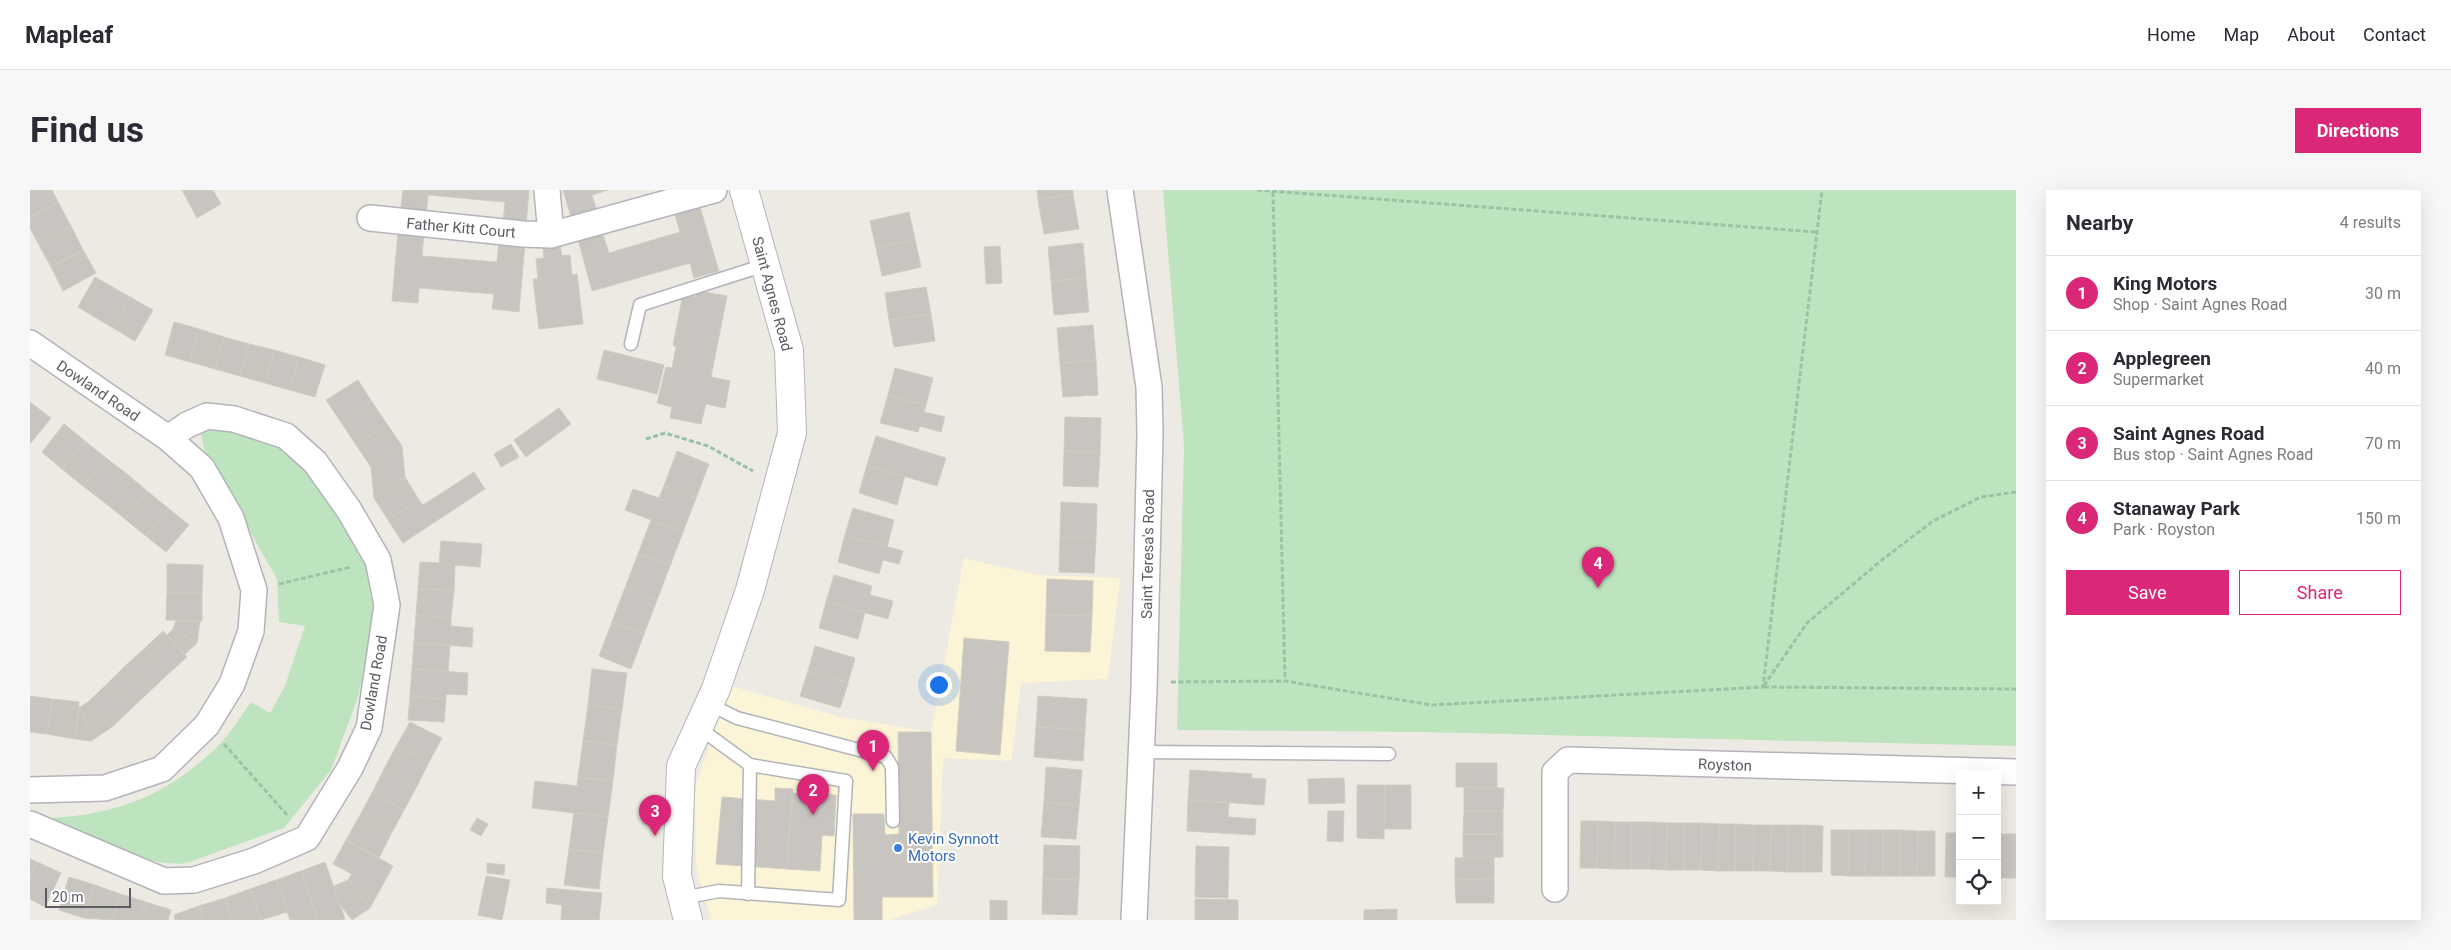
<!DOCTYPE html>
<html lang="en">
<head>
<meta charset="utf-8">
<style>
  :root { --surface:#fff; --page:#f7f7f7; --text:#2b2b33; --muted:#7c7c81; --line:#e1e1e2; --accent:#db2777 }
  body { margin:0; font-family:Roboto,sans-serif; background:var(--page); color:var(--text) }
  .controls { position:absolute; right:15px; bottom:15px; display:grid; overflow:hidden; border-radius:0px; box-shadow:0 5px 20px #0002 }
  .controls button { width:45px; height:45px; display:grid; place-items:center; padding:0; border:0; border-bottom:1px solid var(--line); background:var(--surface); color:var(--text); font:25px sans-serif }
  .scale { position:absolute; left:15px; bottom:12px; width:86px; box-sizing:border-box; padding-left:5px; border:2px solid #5a5d62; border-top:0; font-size:14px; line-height:18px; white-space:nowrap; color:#5a5d62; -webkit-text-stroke:4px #fff; paint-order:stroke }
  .you { position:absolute; left:908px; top:494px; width:18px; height:18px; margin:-12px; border:4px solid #fff; border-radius:50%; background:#1a73e8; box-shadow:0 0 0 8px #1a73e833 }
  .badge { display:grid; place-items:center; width:32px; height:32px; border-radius:50%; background:var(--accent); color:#fff; font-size:16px; font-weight:700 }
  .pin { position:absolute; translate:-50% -41px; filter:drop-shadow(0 1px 2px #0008) }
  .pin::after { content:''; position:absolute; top:26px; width:18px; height:15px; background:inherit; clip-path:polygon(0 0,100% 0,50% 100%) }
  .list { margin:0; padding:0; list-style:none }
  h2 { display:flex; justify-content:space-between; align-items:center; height:65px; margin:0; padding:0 20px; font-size:21px }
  h2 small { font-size:16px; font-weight:400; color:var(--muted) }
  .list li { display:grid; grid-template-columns:32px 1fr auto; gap:15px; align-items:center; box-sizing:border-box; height:75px; padding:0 20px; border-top:1px solid var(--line) }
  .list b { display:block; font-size:19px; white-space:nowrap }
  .list p { margin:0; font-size:16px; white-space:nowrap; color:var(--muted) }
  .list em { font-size:16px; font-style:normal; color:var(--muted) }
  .actions { display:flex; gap:10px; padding:15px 20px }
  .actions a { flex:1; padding:11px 0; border:1px solid var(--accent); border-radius:0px; text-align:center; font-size:18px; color:var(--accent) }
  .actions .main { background:var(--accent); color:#fff }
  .icon { flex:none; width:28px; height:28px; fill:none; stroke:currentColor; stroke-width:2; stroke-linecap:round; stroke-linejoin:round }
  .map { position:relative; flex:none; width:1986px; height:730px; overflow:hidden; border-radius:0px }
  header { display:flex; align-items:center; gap:30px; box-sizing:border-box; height:70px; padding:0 25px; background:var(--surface); border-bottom:1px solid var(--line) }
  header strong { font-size:24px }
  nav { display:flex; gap:28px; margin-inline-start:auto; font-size:18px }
  .intro { display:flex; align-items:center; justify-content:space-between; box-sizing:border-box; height:120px; padding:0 30px }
  h1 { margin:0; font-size:35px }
  .button { padding:12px 22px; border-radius:0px; background:var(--accent); color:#fff; font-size:18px; font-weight:700 }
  main { display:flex; gap:30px; padding:0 30px }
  aside { flex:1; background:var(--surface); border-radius:0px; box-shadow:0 5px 20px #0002 }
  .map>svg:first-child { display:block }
  .commercial { fill:#fcf4d7 }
  .green { fill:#bee4bf }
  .building { fill:#c8c4bf; stroke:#d1ccc0 }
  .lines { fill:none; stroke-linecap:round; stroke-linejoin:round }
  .lane-casing { stroke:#b2b4b9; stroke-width:15 }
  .street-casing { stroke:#b2b4b9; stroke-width:28 }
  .secondary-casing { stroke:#b3b6bc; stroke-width:30 }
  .path { stroke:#98c4a5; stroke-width:3; stroke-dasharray:5 2.5; stroke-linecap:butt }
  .lane { stroke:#fff; stroke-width:12 }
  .street { stroke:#fff; stroke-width:25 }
  .secondary { stroke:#fff; stroke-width:28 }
  .shop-dot { fill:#3f7fe0; stroke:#fff; stroke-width:2 }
  .labels { text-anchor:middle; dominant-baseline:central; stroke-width:4; stroke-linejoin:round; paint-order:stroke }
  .street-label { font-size:15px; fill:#5a5d62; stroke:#fff }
  .shop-label { font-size:15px; fill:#366cbe; stroke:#fff; text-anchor:start }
</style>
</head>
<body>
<header>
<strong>Mapleaf</strong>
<nav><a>Home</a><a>Map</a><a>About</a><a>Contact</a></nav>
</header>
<div class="intro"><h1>Find us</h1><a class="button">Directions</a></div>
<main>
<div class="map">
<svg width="1986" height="730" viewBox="0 0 1986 730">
  <rect width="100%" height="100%" fill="#eceae2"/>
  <path class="commercial" d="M934,368L1008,385L1090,388L1078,489L991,493L981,571L913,568L907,715L859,730H681L666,677L665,596L701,496L811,527L901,542Z"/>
  <path class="green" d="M1133,0H1986V556L1393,542L1147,540L1154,256Z
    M198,239L265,262L328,355L339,382L343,411L339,458L328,507L301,580L254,638L157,673C119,679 50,645 15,628C84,626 136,606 186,558C199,546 210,527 221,512L240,523L255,496L275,436L249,432L247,389L175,262L170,241Z"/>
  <path class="building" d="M0,0H22L28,12L0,27Z
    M152,0H183L191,14L167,28Z
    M373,0H499L496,36L473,34L475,12L398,5L396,27L370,25Z
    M533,0H578L562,5L568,25L543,33Z
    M1007,0H1043V4L1008,10Z
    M1043,4L1049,39L1014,44L1008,10Z
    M28,12L41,36L8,53L0,38V27Z
    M669,14L689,81L664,88L660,73L562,101L548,49L572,42L579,63L650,42L644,21Z
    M879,22L885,49L846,58L840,31Z
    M41,36L53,60L21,77L8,53Z
    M368,42L394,44L392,66L467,72L469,51L495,53L489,122L462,119L464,104L389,98L388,113L362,111Z
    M885,49L891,77L852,86L846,58Z
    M1053,53L1056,88L1021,91L1018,57Z
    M530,55L532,66L540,65L542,85L547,84L553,134L509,139L503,89H508L506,69L514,68L513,57Z
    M970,56L972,93L956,94L954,57Z
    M53,60L66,83L33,101L21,77Z
    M65,87L100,107L83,138L48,117Z
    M1056,88L1059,122L1024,125L1021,91Z
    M896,97L901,124L859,130L855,103Z
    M668,101L697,106L681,187L700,191L695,218L676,214L671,234L640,228L642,217L627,213L636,177L642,178L646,157L643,155L653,104L665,107Z
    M100,107L123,120L105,151L83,138Z
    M901,124L905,151L864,157L859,130Z
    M144,132L169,139L160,172L135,165Z
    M1063,135L1066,170L1030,173L1027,138Z
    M169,139L194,147L185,179L160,172Z
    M194,147L219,154L210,186L185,179Z
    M219,154L244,160L235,193L210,186Z
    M244,160L269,167L260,200L235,193Z
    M574,160L634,175L627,204L567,189Z
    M269,167L295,175L285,207L260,200Z
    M1066,170L1068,205L1033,207L1030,173Z
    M865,178L903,188L896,215L858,205Z
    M328,190L342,212L311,232L296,210Z
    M858,205L896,215L894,222L915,227L911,242L890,236L888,242L850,233Z
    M0,212L21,228L0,254Z
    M342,212L357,234L326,255L311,232Z
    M529,218L541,234L496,267L484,250Z
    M1035,227L1071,228L1070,262L1034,261Z
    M34,234L55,251L32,279L12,262Z
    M357,234L372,256L341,277L326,255Z
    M846,246L916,268L907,296L837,275Z
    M55,251L76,268L53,296L32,279Z
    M481,254L489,267L471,277L464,264Z
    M372,256L375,287L344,308L341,277Z
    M647,261L679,274L666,308L634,296Z
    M1034,261L1070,262L1068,297L1033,296Z
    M76,268L97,284L74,312L53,296Z
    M837,275L875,286L867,315L829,303Z
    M444,282L455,299L373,353L358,330L389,310L393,315Z
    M97,284L117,301L95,329L74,312Z
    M375,287L389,310L358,330L344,308Z
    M634,296L666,308L653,342L595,320L603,299L629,308Z
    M117,301L138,318L116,346L95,329Z
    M1031,312L1067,314L1066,348L1030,347Z
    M138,318L159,335L136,362L116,346Z
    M823,318L864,330L857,357L815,345Z
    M621,330L653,342L640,376L608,364Z
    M815,345L873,361L869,374L853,370L849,384L808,372Z
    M1030,347L1066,348L1064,383L1029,382Z
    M411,351L452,354L450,377L425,375L424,401L388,399L390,372L409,373Z
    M608,364L640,376L627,410L595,398Z
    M137,374L173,375L172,403H137Z
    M804,385L842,396L840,405L863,411L858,429L796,412Z
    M1017,389L1063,391L1062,426L1016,425Z
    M595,398L627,410L614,444L582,432Z
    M388,399L424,401L421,428L386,425Z
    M137,403H172V431L136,430Z
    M796,412L835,422L828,449L789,438Z
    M386,425L421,428V436L443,438L442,457L384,453Z
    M1016,425L1062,426L1060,462L1015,461Z
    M146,431H170L167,453L143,439Z
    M582,432L614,444L601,479L569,466Z
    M143,439L167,453L155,464L137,445Z
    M133,441L157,467L138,484L114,459Z
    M934,448L979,452L970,565L926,561Z
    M384,453L420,455L418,482L382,479Z
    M785,456L825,468L818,493L778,481Z
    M114,459L138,484L119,502L95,476Z
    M95,476L119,502L101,519L77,494Z
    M382,479L438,483L437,505L416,504V509L380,506Z
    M562,479L597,483L592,519L558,515Z
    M778,481L818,493L810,518L770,506Z
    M77,494L101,519L82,537L58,512Z
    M0,506L22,509L17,544L0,542Z
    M380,506L416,509L414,532L378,530Z
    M1008,506L1057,509L1055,540L1006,537Z
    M22,509L49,512L45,549L17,544Z
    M58,512L82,537L61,551L50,517Z
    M558,515L592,519L587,555L553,551Z
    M49,517H50L61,551L45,549Z
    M380,532L412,548L399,572L367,555Z
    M1006,537L1055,540L1053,571L1004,567Z
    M868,542H901L903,707H852V730H824L823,624H854L855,645L869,644Z
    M553,551L587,555L583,591L548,587Z
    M367,555L399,572L387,596L354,579Z
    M1426,573H1467V598L1426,597Z
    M1016,577L1052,580L1049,615L1014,612Z
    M354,579L387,596L374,620L342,603Z
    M1160,580L1222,584L1221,588L1236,589L1234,615L1158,610Z
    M548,587L583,591L578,627L502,618L505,591L547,596Z
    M1314,588L1315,613L1279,614L1278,589Z
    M1327,595H1355L1354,649L1327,648Z
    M1355,595H1381V639H1354Z
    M1434,597L1474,598L1473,621H1434Z
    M745,598L763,599L757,679L686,674L692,607L745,611Z
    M342,603L374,620L361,644L329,627Z
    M762,603L806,605L804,646L792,645L790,681L757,679Z
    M1158,610L1199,613L1198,627L1226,629L1225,645L1157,641Z
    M1014,612L1049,615L1046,649L1011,647Z
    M1298,621H1314L1313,652L1297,651Z
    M1434,621H1473V644H1433Z
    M544,623L578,627L573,663L539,659Z
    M329,627L361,644L349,668L316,650Z
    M447,628L458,634L451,646L440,640Z
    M1551,631H1568L1567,678H1550Z
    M1568,631L1585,632L1584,679L1567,678Z
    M1585,632H1602L1601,679H1584Z
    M1602,632H1620L1619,679H1601Z
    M1620,632L1637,633L1636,680L1619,679Z
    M1637,633H1654L1653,680H1636Z
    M1654,633H1672L1671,680H1653Z
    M1672,633L1689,634L1688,681L1671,680Z
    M1689,634H1706L1705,681H1688Z
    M1706,634L1724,635L1723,681H1705Z
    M1724,635H1741L1740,681H1723Z
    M1741,635H1758L1757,682L1740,681Z
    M1758,635H1775L1774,682H1757Z
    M1775,635L1793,636L1792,682H1774Z
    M1801,640H1819L1818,686L1801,685Z
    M1819,640H1836L1835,686H1818Z
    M1836,640H1853V686H1835Z
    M1853,640H1870V686H1853Z
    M1870,640L1888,641L1887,686H1870Z
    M1888,641H1905V686H1887Z
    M1916,643H1930V687H1915Z
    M1433,644H1473V667L1433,668Z
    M1967,644H1984L1983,688H1967Z
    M1984,644H1986V688H1983Z
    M316,650L363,676L340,718L318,690L322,684L303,674Z
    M1014,655L1050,656L1049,690L1013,689Z
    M1166,656L1199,657L1198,708L1165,707Z
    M539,659L573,663L569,699L534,695Z
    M1464,667V689L1425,690V668Z
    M0,669L7,672L0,687Z
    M7,672L31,683L15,717L0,709V687Z
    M295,672L315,729L311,730H288L271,681Z
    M457,673L475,675L474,685L457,683Z
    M271,681L283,713L288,730H260L246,690Z
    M456,686L480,690L472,730L448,725Z
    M39,687L65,695L54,728L29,720Z
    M1013,689L1049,690L1047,725L1012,724Z
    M1464,689V713H1426L1425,690Z
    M246,690L257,722L231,730L220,699Z
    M318,690L340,718L322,730L310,715L304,696Z
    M65,695L90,704L82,730L54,728Z
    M517,698L572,703L569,730H531L532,715L516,713Z
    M220,699L231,730H202L195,708Z
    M90,704L116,712L110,730H82Z
    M195,708L202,730H174L169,716Z
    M1165,709L1208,710V730H1165Z
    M960,710L977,711V730H960Z
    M116,712L141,720L138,730H110Z
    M169,716L174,730H145L144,725Z
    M1367,719V730H1334V720Z"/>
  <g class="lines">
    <g class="lane-casing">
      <path id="lane" d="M601,154L610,115L735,75
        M679,514L707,528L856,567L862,577L863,631
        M1111,562L1359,564
        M718,704L720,575
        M652,708L689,701L809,710L816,591L720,575L669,538"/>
    </g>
    <g class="street-casing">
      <path id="street" d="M517,0L521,45
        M1090,0L1119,197L1120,244L1114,500L1104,730
        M340,28L493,44L521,45L684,0
        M0,153L138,248L172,278L201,328L224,400L221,441L202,494L177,535L132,579L75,598L0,600
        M0,634L134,691L164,690L224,671L277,648L320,578L339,538L357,415L348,370L319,320L285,272L256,246L204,229L177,226L157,235L138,248
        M1525,699V582L1538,570L1986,582"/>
    </g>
    <g class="secondary-casing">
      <path id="secondary" d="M658,730L647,686L651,576L686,499L720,400L762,243L759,160L714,0"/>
    </g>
    <path class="path" d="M1227,0L1786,42
      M1243,2L1255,491
      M616,249L635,243L678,256L723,281
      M1986,302L1951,307L1903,331L1852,370L1777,433L1733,497L1986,499
      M249,394L321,377
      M1141,492L1255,491L1402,515L1733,497L1792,0
      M194,554L258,626"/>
    <use href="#lane" class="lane"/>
    <use href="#street" class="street"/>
    <use href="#secondary" class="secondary"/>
  </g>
  <circle class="shop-dot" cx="868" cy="658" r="5"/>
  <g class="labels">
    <g class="street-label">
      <text transform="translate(431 38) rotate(5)">Father Kitt Court</text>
      <text transform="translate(742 104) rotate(75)">Saint Agnes Road</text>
      <text transform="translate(68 201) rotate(34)">Dowland Road</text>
      <text transform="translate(1118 364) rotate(-89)">Saint Teresa's Road</text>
      <text transform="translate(344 493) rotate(-80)">Dowland Road</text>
      <text transform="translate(1695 575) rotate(2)">Royston</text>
    </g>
    <g class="shop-label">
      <text x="878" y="649">Kevin Synnott<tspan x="878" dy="17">Motors</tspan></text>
    </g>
  </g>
</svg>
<div class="controls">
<button>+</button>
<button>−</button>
<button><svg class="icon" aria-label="locate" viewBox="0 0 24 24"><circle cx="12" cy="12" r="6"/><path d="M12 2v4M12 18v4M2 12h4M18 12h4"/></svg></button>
</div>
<div class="scale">20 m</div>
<div class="you"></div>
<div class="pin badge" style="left:843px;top:581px">1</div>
<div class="pin badge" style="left:783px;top:625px">2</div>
<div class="pin badge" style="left:625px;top:646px">3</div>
<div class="pin badge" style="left:1568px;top:398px">4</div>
</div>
<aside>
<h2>Nearby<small>4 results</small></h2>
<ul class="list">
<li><span class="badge">1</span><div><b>King Motors</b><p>Shop · Saint Agnes Road</p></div><em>30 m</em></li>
<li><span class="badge">2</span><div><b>Applegreen</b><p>Supermarket</p></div><em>40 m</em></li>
<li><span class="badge">3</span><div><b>Saint Agnes Road</b><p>Bus stop · Saint Agnes Road</p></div><em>70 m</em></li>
<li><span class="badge">4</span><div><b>Stanaway Park</b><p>Park · Royston</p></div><em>150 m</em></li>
</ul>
<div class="actions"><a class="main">Save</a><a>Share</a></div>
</aside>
</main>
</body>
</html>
